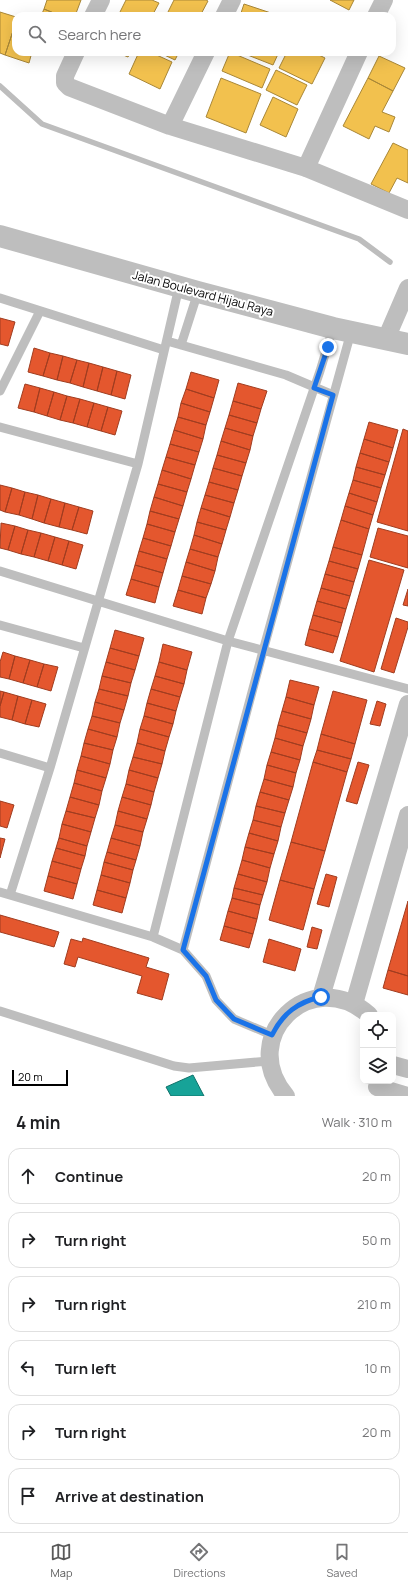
<!DOCTYPE html>
<html lang="en">
<head>
<meta charset="utf-8">
<style>
  :root { --surface:#fff; --page:#f6f6f6; --text:#202124; --muted:#757577; --line:#e0e0e0; --accent:#595959 }
  body { margin:0; font-family:Manrope,sans-serif; background:var(--page); color:var(--text) }
  .controls { position:absolute; right:12px; bottom:12px; display:grid; overflow:hidden; border-radius:8px; box-shadow:0 4px 16px #0002 }
  .controls button { width:36px; height:36px; display:grid; place-items:center; padding:0; border:0; border-bottom:1px solid var(--line); background:var(--surface); color:var(--text); font:20px sans-serif }
  .scale { position:absolute; left:12px; bottom:10px; width:56px; box-sizing:border-box; padding-left:4px; border:2px solid #000; border-top:0; font-size:11px; line-height:14px; white-space:nowrap; color:#000; -webkit-text-stroke:3px #fff; paint-order:stroke }
  .stop { position:absolute; width:12px; height:12px; margin:-9px; border:3px solid #1a73e8; border-radius:50%; background:#fff }
  .stop.end { background:#1a73e8; border-color:#fff; box-shadow:0 1px 4px #0008 }
  .list { margin:0; padding:0; list-style:none }
  h2 { display:flex; justify-content:space-between; align-items:center; height:52px; margin:0; padding:0 16px; font-size:17px }
  h2 small { font-size:13px; font-weight:400; color:var(--muted) }
  .list li { display:grid; grid-template-columns:26px 1fr auto; gap:12px; align-items:center; box-sizing:border-box; height:56px; margin:0 8px 8px; padding:0 8px; border:1px solid var(--line); border-radius:12px }
  .list b { display:block; font-size:15px; white-space:nowrap }
  .list em { font-size:13px; font-style:normal; color:var(--muted) }
  .icon { flex:none; width:22px; height:22px; fill:none; stroke:currentColor; stroke-width:2; stroke-linecap:round; stroke-linejoin:round }
  .map { position:relative; flex:none; width:408px; height:1096px; overflow:hidden }
  .search { position:absolute; background:var(--surface); box-shadow:0 4px 16px #0002; left:12px; right:12px; top:12px; height:44px; display:flex; align-items:center; gap:10px; box-sizing:border-box; padding:0 14px; border-radius:12px; color:var(--muted); font-size:15px }
  .sheet { height:436px; background:var(--surface) }
  nav { display:flex; justify-content:space-around; align-items:center; box-sizing:border-box; height:56px; border-top:1px solid var(--line); background:var(--surface); font-size:11px; color:var(--muted) }
  nav a { display:grid; justify-items:center; gap:2px }
  nav .on { color:var(--accent) }
  .map>svg:first-child { display:block }
  .homes { fill:#f2c14e; stroke:#a98737 }
  .shops { fill:#e4572e; stroke:#a03d20 }
  .public { fill:#17a398; stroke:#10726a }
  .lines { fill:none; stroke-linecap:round; stroke-linejoin:round }
  .stream { stroke:#bdbdbd; stroke-width:5.5 }
  .service { stroke:#bebebe; stroke-width:9 }
  .minor { stroke:#bebebe; stroke-width:18 }
  .tertiary { stroke:#bebebe; stroke-width:22 }
  .route { stroke:#1a73e8; stroke-width:5 }
  .labels { text-anchor:middle; dominant-baseline:central; stroke-width:4; stroke-linejoin:round; paint-order:stroke }
  .street-label { font-size:12px; fill:#000; stroke:#fff }
</style>
</head>
<body>
<div class="map">
<svg width="408" height="1096" viewBox="0 0 408 1096">
  <rect width="100%" height="100%" fill="#fff"/>
  <path class="homes" d="M47,0H81L75,16H61L44,9Z
    M126,0H152L159,3L152,16H118Z
    M174,0H206L208,1L200,16H166Z
    M330,0H354L349,10Z
    M244,4L280,16H240Z
    M44,9L61,16H41Z
    M0,12L16,17V22L5,55L0,53Z
    M16,22V52H32L29,63L5,55Z
    M116,52H131L128,57Z
    M139,52H150L172,62L160,89L129,74Z
    M158,52H179L175,60Z
    M230,52L270,69L262,88L222,71Z
    M240,52H279L273,65Z
    M287,52H313L325,58L312,84L279,68Z
    M379,56L405,68L393,91L368,78Z
    M276,70L307,85L297,105L266,90Z
    M221,78L261,94L246,133L206,117Z
    M368,78L393,91L382,112L395,117L389,132L375,126L369,139L343,126Z
    M273,97L298,109L286,137L260,125Z
    M393,143L408,150V183L397,178L389,193L371,184Z"/>
  <path class="shops" d="M0,318L15,322L8,346L0,344Z
    M34,348L50,353L43,376L28,372Z
    M50,353L63,356L57,380L43,376Z
    M63,356L77,360L70,383L57,380Z
    M77,360L89,363L83,387L70,383Z
    M89,363L103,367L97,391L83,387Z
    M103,367L117,371L111,395L97,391Z
    M117,371L131,375L125,399L111,395Z
    M191,372L219,380L214,398L186,389Z
    M238,383L267,391L261,409L233,401Z
    M25,384L40,388L34,412L18,408Z
    M40,388L54,392L47,416L34,412Z
    M186,389L214,398L210,412L181,403Z
    M54,392L67,396L60,420L47,416Z
    M67,396L80,399L73,423L60,420Z
    M80,399L94,403L87,427L73,423Z
    M233,401L261,409L257,423L229,415Z
    M94,403L108,407L101,431L87,427Z
    M181,403L210,412L206,425L178,417Z
    M108,407L122,411L115,435L101,431Z
    M229,415L257,423L253,436L225,428Z
    M178,417L206,425L203,439L174,430Z
    M369,422L398,430L393,448L364,439Z
    M225,428L253,436L250,450L221,441Z
    M403,429L408,431V531L377,522Z
    M174,430L203,439L199,452L170,444Z
    M364,439L393,448L389,462L360,453Z
    M221,441L250,450L246,463L217,455Z
    M170,444L199,452L195,465L166,457Z
    M360,453L389,462L385,475L356,467Z
    M217,455L246,463L242,476L213,468Z
    M166,457L195,465L191,479L162,470Z
    M356,467L385,475L381,488L353,480Z
    M213,468L242,476L238,490L209,482Z
    M162,470L191,479L187,492L158,484Z
    M353,480L381,488L377,502L349,493Z
    M209,482L238,490L234,503L205,495Z
    M158,484L187,492L183,506L154,497Z
    M0,485L12,488L5,512L0,510Z
    M12,488L25,492L19,515L5,512Z
    M25,492L38,495L32,519L19,515Z
    M349,493L377,502L373,515L345,506Z
    M38,495L51,499L44,523L32,519Z
    M205,495L234,503L230,517L201,508Z
    M154,497L183,506L179,519L150,511Z
    M51,499L65,503L59,527L44,523Z
    M65,503L79,507L72,530L59,527Z
    M345,506L373,515L369,529L341,520Z
    M79,507L93,511L87,534L72,530Z
    M201,508L230,517L226,530L197,522Z
    M150,511L179,519L175,532L147,524Z
    M341,520L369,529L362,555L333,547Z
    M197,522L226,530L222,544L194,535Z
    M1,523L15,526L8,550L0,548Z
    M147,524L175,532L171,546L143,538Z
    M15,526L28,530L21,554L8,550Z
    M378,528L408,536V568L370,557Z
    M28,530L41,533L34,557L21,554Z
    M41,533L55,537L48,561L34,557Z
    M194,535L222,544L218,557L190,549Z
    M55,537L69,541L62,565L48,561Z
    M143,538L171,546L167,559L139,551Z
    M69,541L83,545L76,569L62,565Z
    M333,547L362,555L358,569L329,561Z
    M190,549L218,557L215,571L186,562Z
    M139,551L167,559L163,573L135,565Z
    M369,560L404,570L374,672L340,661Z
    M329,561L358,569L354,582L325,574Z
    M186,562L215,571L211,584L182,576Z
    M135,565L163,573L159,587L131,579Z
    M325,574L354,582L350,596L321,588Z
    M182,576L211,584L206,598L178,590Z
    M131,579L159,587L155,603L126,595Z
    M321,588L350,596L346,609L317,601Z
    M408,589V606L403,605Z
    M178,590L206,598L202,614L173,606Z
    M317,601L346,609L342,623L313,615Z
    M313,615L342,623L338,637L309,629Z
    M396,618L408,622V627L394,673L381,669Z
    M309,629L338,637L333,653L305,645Z
    M115,630L144,638L139,656L110,648Z
    M163,644L192,652L187,670L159,662Z
    M110,648L139,656L135,670L106,662Z
    M3,652L15,656L9,679L0,677V662Z
    M15,656L30,660L23,683L9,679Z
    M30,660L44,664L37,687L23,683Z
    M106,662L135,670L131,683L102,676Z
    M159,662L187,670L184,684L155,676Z
    M44,664L58,667L51,691L37,687Z
    M102,676L131,683L128,696L99,689Z
    M155,676L184,684L180,697L151,689Z
    M290,680L319,687L314,705L286,697Z
    M99,689L128,696L124,710L95,702Z
    M151,689L180,697L176,711L147,703Z
    M0,691L4,692L0,706Z
    M333,691L367,700L355,744L321,734Z
    M4,692L18,696L12,720L0,717V706Z
    M18,696L32,700L25,724L12,720Z
    M286,697L314,705L311,719L282,711Z
    M32,700L46,704L39,727L25,724Z
    M377,701L386,704L380,726L370,724Z
    M95,702L124,710L120,723L92,716Z
    M147,703L176,711L173,724L144,716Z
    M282,711L311,719L307,733L278,725Z
    M92,716L120,723L117,737L88,729Z
    M144,716L173,724L169,737L140,729Z
    M278,725L307,733L303,746L275,738Z
    M88,729L117,737L113,750L84,743Z
    M140,729L169,737L165,751L137,743Z
    M321,734L355,744L351,759L317,750Z
    M275,738L303,746L300,760L271,752Z
    M84,743L113,750L110,764L81,756Z
    M137,743L165,751L162,764L133,757Z
    M317,750L351,759L347,772L313,762Z
    M271,752L300,760L296,773L267,765Z
    M81,756L110,764L106,778L77,770Z
    M133,757L162,764L158,778L129,770Z
    M313,762L347,772L325,851L291,842Z
    M358,762L369,765L357,804L346,801Z
    M267,765L296,773L293,787L264,779Z
    M77,770L106,778L102,791L74,783Z
    M129,770L158,778L154,792L126,784Z
    M264,779L293,787L289,800L260,792Z
    M74,783L102,791L99,805L70,797Z
    M126,784L154,792L151,805L122,797Z
    M260,792L289,800L285,813L256,806Z
    M70,797L99,805L95,818L66,811Z
    M122,797L151,805L147,819L118,811Z
    M0,801L14,805L7,828L0,826Z
    M256,806L285,813L281,827L253,820Z
    M66,811L95,818L91,832L62,824Z
    M118,811L147,819L143,832L115,825Z
    M253,820L281,827L278,841L249,833Z
    M62,824L91,832L87,846L59,838Z
    M115,825L143,832L140,846L111,838Z
    M249,833L278,841L274,854L245,847Z
    M0,838L5,839L0,858Z
    M59,838L87,846L85,856L56,848Z
    M111,838L140,846L136,860L107,852Z
    M291,842L325,851L314,889L280,880Z
    M245,847L274,854L270,868L242,860Z
    M56,848L85,856L81,869L52,861Z
    M107,852L136,860L133,870L104,862Z
    M242,860L270,868L267,882L238,874Z
    M52,861L81,869L77,884L48,876Z
    M104,862L133,870L130,883L101,875Z
    M238,874L267,882L263,895L234,888Z
    M326,874L337,877L329,907L317,904Z
    M101,875L130,883L126,898L97,890Z
    M48,876L77,884L73,899L44,891Z
    M280,880L314,889L303,930L269,920Z
    M234,888L263,895L260,905L232,898Z
    M97,890L126,898L122,913L93,905Z
    M232,898L260,905L257,919L228,911Z
    M408,901V976L388,970Z
    M228,911L257,919L253,934L224,926Z
    M0,915L59,932L54,947L0,932Z
    M224,926L253,934L249,948L220,940Z
    M312,927L322,930L317,949L307,947Z
    M83,938L149,958L146,967L169,974L162,1000L137,993L142,976L78,957L75,967L64,964L71,939L82,942Z
    M269,939L301,949L295,971L263,962Z
    M388,970L408,976V995L383,988Z"/>
  <path class="public" d="M193,1075L204,1096H171L166,1087Z"/>
  <g class="lines">
    <path class="stream" d="M0,86L42,124L359,239L390,262"/>
    <path class="service" d="M0,298L164,350
      M167,341L286,375L333,395
      M181,345L198,292
      M0,391L40,311
      M0,427L138,464
      M0,571L228,641L408,689
      M0,625L84,648
      M0,753L50,768
      M0,892L153,937L183,950L206,976L216,1000L234,1019L272,1035
      M10,895L50,768L138,464L179,287
      M153,937L228,641L320,371L333,328
      M183,950L263,651L351,332
      M0,1011L174,1066L189,1068L269,1061"/>
    <path class="minor" d="M93,16L101,0
      M224,16L232,0
      M376,16L384,0
      M76,52L65,76V83L69,87L170,126L306,168L408,210
      M170,126L206,52
      M306,168L359,52
      M386,339L408,288
      M321,997L408,704
      M354,1004L408,815
      M393,1065L408,1069
      M377,1087L408,1096
      M286,1096C236,1037 311,964 369,1015"/>
    <path class="tertiary" d="M0,236L198,292L333,328L408,344"/>
  </g>
  <g class="lines">
    <path class="route" d="M321,997C298,1002 283,1013 272,1035L234,1019L216,1000L206,976L183,950L333,395L314,388L328,347"/>
  </g>
  <g class="labels">
    <g class="street-label">
      <text transform="translate(203 293) rotate(15)">Jalan Boulevard Hijau Raya</text>
    </g>
  </g>
</svg>
<div class="controls">
<button><svg class="icon" aria-label="locate" viewBox="0 0 24 24"><circle cx="12" cy="12" r="6"/><path d="M12 2v4M12 18v4M2 12h4M18 12h4"/></svg></button>
<button><svg class="icon" aria-label="layers" viewBox="0 0 24 24"><path d="M12 4l9 5-9 5-9-5zM3 14l9 5 9-5"/></svg></button>
</div>
<div class="scale">20 m</div>
<div class="stop" style="left:321px;top:997px"></div>
<div class="stop end" style="left:328px;top:347px"></div>
<div class="search"><svg class="icon" aria-label="search" viewBox="0 0 24 24"><circle cx="10" cy="10" r="6"/><path d="M15 15l6 6"/></svg>Search here</div>
</div>
<section class="sheet">
<h2>4 min<small>Walk · 310 m</small></h2>
<ul class="list">
<li><svg class="icon" aria-label="ahead" viewBox="0 0 24 24"><path d="M12 20V5M6 11l6-6 6 6"/></svg><div><b>Continue</b></div><em>20 m</em></li>
<li><svg class="icon" aria-label="right" viewBox="0 0 24 24"><path d="M7 20v-9h11M14 6l5 5-5 5"/></svg><div><b>Turn right</b></div><em>50 m</em></li>
<li><svg class="icon" aria-label="right" viewBox="0 0 24 24"><path d="M7 20v-9h11M14 6l5 5-5 5"/></svg><div><b>Turn right</b></div><em>210 m</em></li>
<li><svg class="icon" aria-label="left" viewBox="0 0 24 24"><path d="M17 20v-9H6M10 6l-5 5 5 5"/></svg><div><b>Turn left</b></div><em>10 m</em></li>
<li><svg class="icon" aria-label="right" viewBox="0 0 24 24"><path d="M7 20v-9h11M14 6l5 5-5 5"/></svg><div><b>Turn right</b></div><em>20 m</em></li>
<li><svg class="icon" aria-label="arrive" viewBox="0 0 24 24"><path d="M6 21V4h12l-3 4 3 4H6"/></svg><div><b>Arrive at destination</b></div></li>
</ul>
</section>
<nav>
<a class="on"><svg class="icon" aria-label="map" viewBox="0 0 24 24"><path d="M3 6l6-2 6 2 6-2v14l-6 2-6-2-6 2zM9 4v14M15 6v14"/></svg>Map</a>
<a><svg class="icon" aria-label="directions" viewBox="0 0 24 24"><path d="M12 3l9 9-9 9-9-9zM9 14v-3h6M13 9l2 2-2 2"/></svg>Directions</a>
<a><svg class="icon" aria-label="saved" viewBox="0 0 24 24"><path d="M7 4h10v16l-5-4-5 4z"/></svg>Saved</a>
</nav>
</body>
</html>
